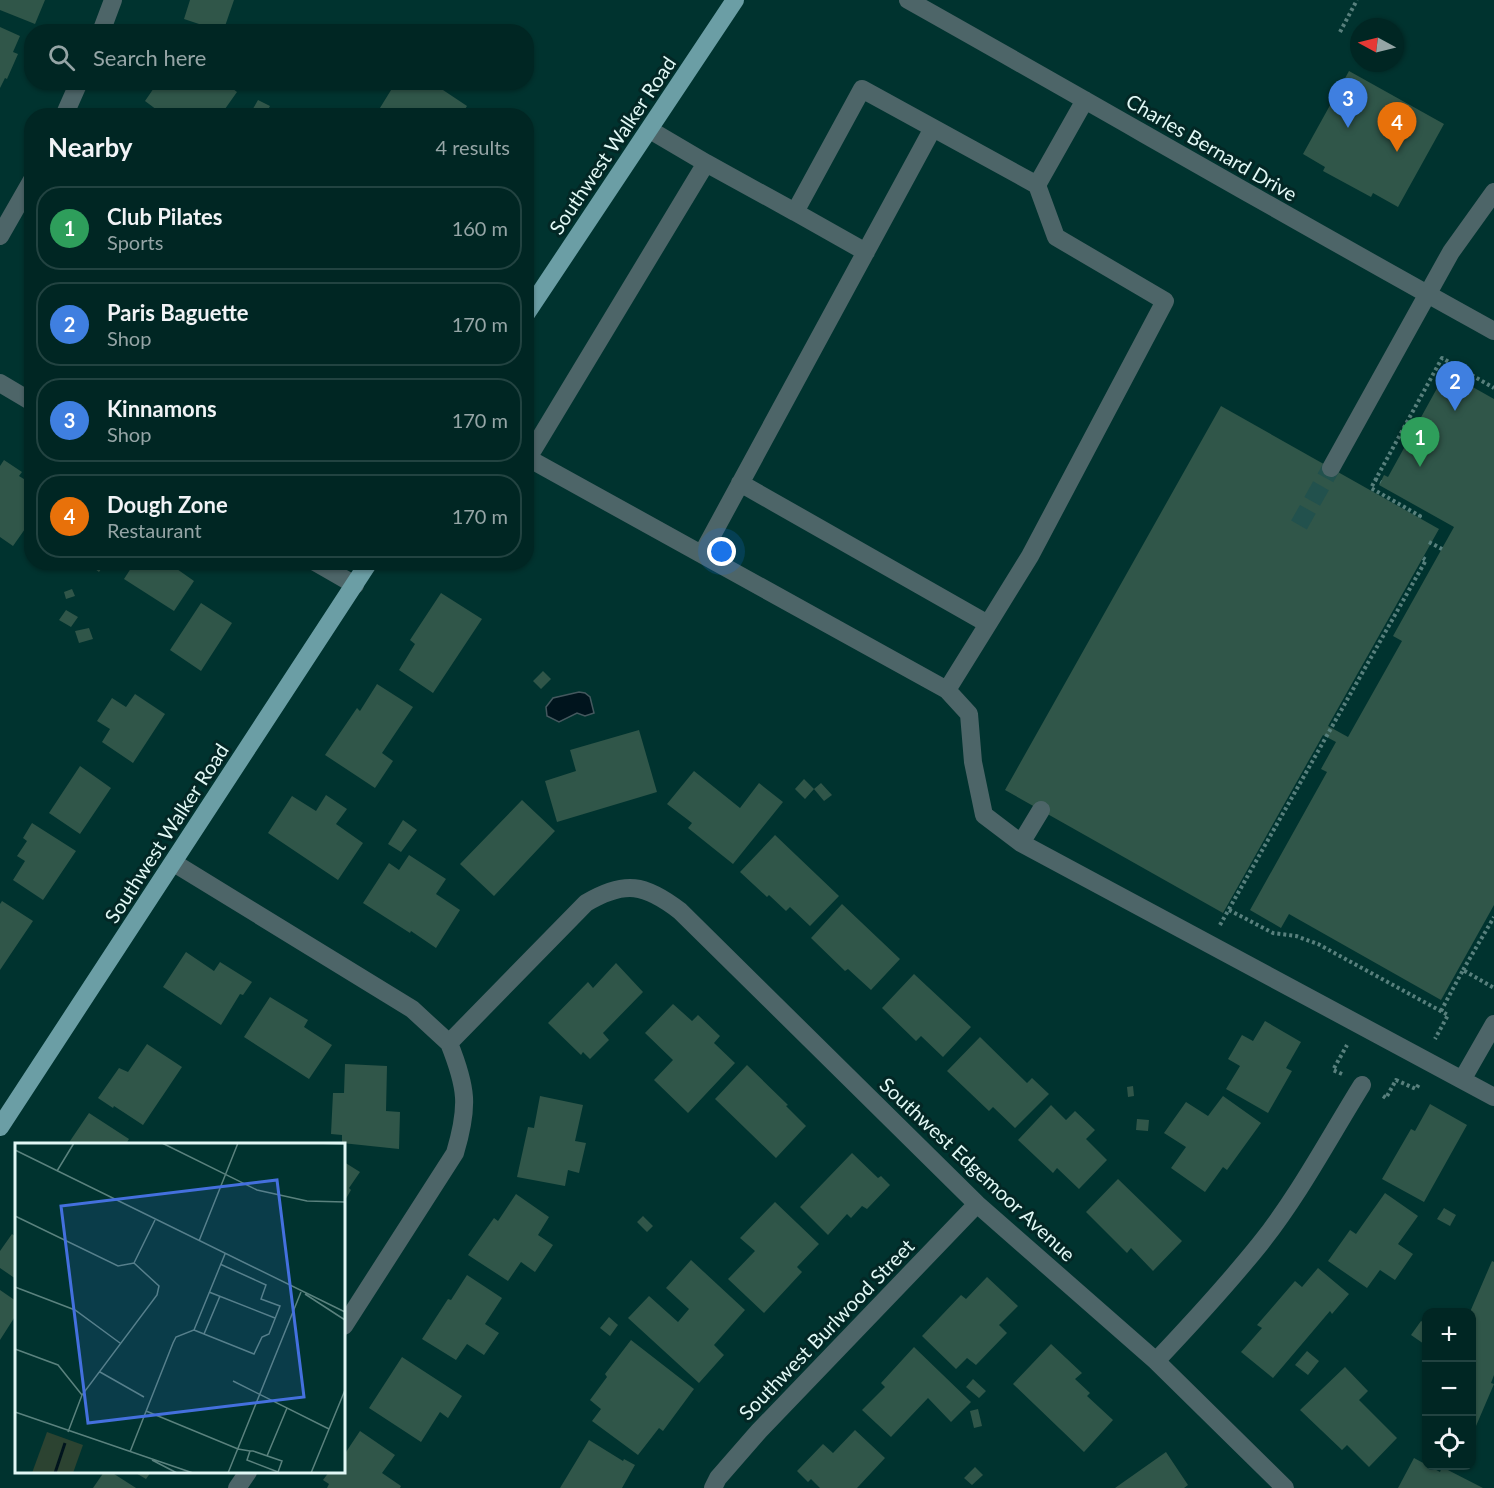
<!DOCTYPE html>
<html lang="en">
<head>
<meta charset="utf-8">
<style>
  :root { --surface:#002623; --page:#0a2e2b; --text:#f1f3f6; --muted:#95a5a6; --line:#224341; --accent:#d5b535 }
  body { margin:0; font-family:Lato,sans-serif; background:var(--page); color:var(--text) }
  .controls { position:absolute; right:18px; bottom:18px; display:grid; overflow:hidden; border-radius:12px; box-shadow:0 2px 4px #0004 }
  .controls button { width:54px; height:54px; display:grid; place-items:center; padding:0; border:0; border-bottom:2px solid var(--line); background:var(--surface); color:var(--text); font:30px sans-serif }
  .compass { position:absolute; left:1350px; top:18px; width:54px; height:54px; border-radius:50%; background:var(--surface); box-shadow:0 2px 4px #0004; rotate:277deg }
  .you { position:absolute; left:722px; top:552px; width:21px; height:21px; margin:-15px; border:4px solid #fff; border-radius:50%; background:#1a73e8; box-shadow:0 0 0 9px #1a73e833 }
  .badge { display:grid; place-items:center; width:39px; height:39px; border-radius:50%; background:var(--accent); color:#fff; font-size:20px; font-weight:700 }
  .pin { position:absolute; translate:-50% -50px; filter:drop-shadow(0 2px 3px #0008) }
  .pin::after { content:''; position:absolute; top:32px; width:21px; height:18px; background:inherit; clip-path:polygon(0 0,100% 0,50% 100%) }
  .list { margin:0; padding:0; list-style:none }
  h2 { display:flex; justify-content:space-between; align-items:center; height:78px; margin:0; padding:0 24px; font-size:26px }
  h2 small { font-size:20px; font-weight:400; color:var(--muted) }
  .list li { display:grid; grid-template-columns:39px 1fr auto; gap:18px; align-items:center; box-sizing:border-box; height:84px; margin:0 12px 12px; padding:0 12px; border:2px solid var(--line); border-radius:24px }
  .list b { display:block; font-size:22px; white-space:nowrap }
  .list p { margin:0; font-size:20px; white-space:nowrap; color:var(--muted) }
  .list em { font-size:20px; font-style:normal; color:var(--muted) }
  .icon { flex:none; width:33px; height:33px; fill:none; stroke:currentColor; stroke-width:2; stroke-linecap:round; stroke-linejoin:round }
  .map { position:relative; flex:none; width:1494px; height:1488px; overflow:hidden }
  .search { position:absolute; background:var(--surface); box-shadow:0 2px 4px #0004; left:24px; top:24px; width:510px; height:66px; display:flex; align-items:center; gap:15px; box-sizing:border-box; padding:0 21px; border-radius:24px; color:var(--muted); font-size:22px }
  .panel { position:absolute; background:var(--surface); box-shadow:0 2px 4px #0004; left:24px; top:108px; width:510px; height:462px; border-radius:24px }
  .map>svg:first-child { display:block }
  .water { fill:#00141d; stroke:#44585e; stroke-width:1.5 }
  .building { fill:#305649 }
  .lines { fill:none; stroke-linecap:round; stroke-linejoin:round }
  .minor-tunnel { stroke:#22514d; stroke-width:18; stroke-dasharray:18 9; stroke-linecap:butt }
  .path { stroke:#58807d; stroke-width:4; stroke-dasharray:3 3; stroke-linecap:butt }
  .minor { stroke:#4d6568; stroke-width:18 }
  .major { stroke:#6b9ea5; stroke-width:18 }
  .labels { text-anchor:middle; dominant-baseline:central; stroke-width:6; stroke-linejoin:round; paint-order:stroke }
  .street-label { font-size:20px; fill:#e1f8f5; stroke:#032725 }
  .inset-river { fill:none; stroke:#00141d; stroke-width:3 }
  .inset-road { fill:none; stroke:#5a827e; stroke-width:1.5 }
  .view { fill:#4470de; fill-opacity:0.15; stroke:#4470de; stroke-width:3 }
  .inset-edge { fill:none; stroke:#e1f8f5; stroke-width:3 }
</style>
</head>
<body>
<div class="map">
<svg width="1494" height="1488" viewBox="0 0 1494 1488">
  <rect width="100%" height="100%" fill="#00332f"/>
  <path class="water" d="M579,692L585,693L590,697L594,713L585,716L577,713L559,722L547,716L546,707L553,698Z"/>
  <path class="building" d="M0,0H45L35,24L0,10Z
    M190,0H234L223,32L184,19Z
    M0,27L20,36L13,52L18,54L7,79L5,78L0,88Z
    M1349,71L1444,124L1398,207L1373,193L1371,197L1323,171L1325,167L1303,154Z
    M158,82H224L237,92L220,116H197L190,111L186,116H165L145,101Z
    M396,82H431L467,106L461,116H375Z
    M258,100L270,106L265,116L250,114Z
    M1446,372L1494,399V905L1441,1000L1289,914L1281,928L1250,910L1327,772L1321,769L1336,742L1323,735L1223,913L1005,790L1221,406L1439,529L1328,726L1348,737L1402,641L1393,636L1454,527L1379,485L1384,475L1388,477Z
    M4,460L22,472L19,476L32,484V519L13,546L0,537V466Z
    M86,562H106L99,572Z
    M135,562H167L194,581L174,611L124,579Z
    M72,589L75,596L66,599L64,592Z
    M441,593L482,619L433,693L399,670L415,644L410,640Z
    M201,603L232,623L201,671L170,650Z
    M66,610L78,617L71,627L59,620Z
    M89,628L93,639L79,643L75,631Z
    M543,671L551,679L541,689L533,681Z
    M377,684L413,707L382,753L393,761L375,788L325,755L357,708L360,711Z
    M135,694L165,714L133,763L102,742L110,729L97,721L112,698L126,707Z
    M639,730L657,792L557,822L545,781L576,771L570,750Z
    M80,766L111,788L80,834L49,813Z
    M694,771L740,808L759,783L783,802L733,864L688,828L692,823L667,804Z
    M804,779L814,789L821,783L832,795L824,801L814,789L805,799L795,789Z
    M326,795L347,809L336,824L363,843L338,880L268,833L292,796L316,811Z
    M522,800L555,831L494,896L460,864Z
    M403,820L417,830L401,852L388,844Z
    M32,823L76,851L43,900L13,880L25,861L17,856L27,841L23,838Z
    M775,835L839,896L810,926L790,907L786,911L769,895L767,897L740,872Z
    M409,855L446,879L436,894L460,910L436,948L411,931L410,933L363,903L389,863L399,870Z
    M2,901L33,921L0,970V904Z
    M842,904L900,959L871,990L848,969L845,971L811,938Z
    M186,952L214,971L220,962L252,982L243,995L240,994L221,1025L163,987Z
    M616,963L643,992L603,1033L609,1040L590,1059L583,1052L581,1055L548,1023L588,982L593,988Z
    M914,974L971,1027L943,1057L921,1036L916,1041L882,1008Z
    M270,997L308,1020L304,1027L332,1045L309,1079L244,1037Z
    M673,1004L692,1021L698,1015L720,1036L714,1043L735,1063L688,1113L654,1080L673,1060L645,1033Z
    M1265,1021L1301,1042L1286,1068L1292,1071L1268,1113L1226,1089L1240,1066L1228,1059L1242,1035L1253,1041Z
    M980,1037L1027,1083L1032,1078L1049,1094L1015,1128L993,1107L989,1111L947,1071Z
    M147,1044L182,1067L143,1125L114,1106L113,1108L98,1098L119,1068L128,1072Z
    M345,1064L387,1066L386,1111L400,1112L399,1149L342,1143V1135L331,1134L333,1093H344Z
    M747,1065L788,1105L786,1106L806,1126L776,1158L715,1099Z
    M1133,1086L1134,1096L1128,1097L1127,1087Z
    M540,1096L583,1105L575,1141L586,1143L579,1173L568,1170L565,1186L517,1177L528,1127L534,1128Z
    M1223,1096L1261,1123L1227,1170L1223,1167L1205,1192L1171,1168L1186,1147L1164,1133L1186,1102L1208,1116Z
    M1430,1104L1467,1125L1424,1202L1382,1179L1411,1129L1415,1131Z
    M1051,1105L1066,1120L1075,1111L1095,1130L1086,1139L1107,1160L1079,1189L1057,1168L1053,1173L1018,1140Z
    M89,1113L129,1139L126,1144H68Z
    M1137,1119L1149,1120L1148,1131L1136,1130Z
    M852,1153L878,1178L881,1176L890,1185L867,1209L862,1206L851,1218L847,1214L828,1235L800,1207Z
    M344,1162L360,1172L349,1188L351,1190L344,1202Z
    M1118,1179L1182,1241L1153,1271L1131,1248L1127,1253L1086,1212Z
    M1385,1193L1418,1216L1398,1244L1413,1254L1395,1280L1380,1270L1367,1288L1328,1261L1350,1230L1356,1234Z
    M516,1194L549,1217L538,1235L553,1245L535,1272L521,1262L508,1281L468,1255L494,1218L498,1221Z
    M775,1202L819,1244L797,1267L802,1272L764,1313L728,1279L755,1251L740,1238Z
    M1444,1208L1456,1215L1450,1226L1437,1219Z
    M643,1216L653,1226L647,1232L637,1222Z
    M12,1234L16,1237V1279L0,1268V1251Z
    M691,1260L745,1310L714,1345L724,1355L699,1383L628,1318L649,1296L678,1322L689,1309L666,1288Z
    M1492,1261L1494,1262V1375L1491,1383L1494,1384L1476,1426L1472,1425V1327L1470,1312Z
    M1318,1268L1349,1294L1332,1314L1330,1311L1273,1378L1241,1352L1262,1328L1257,1325L1295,1281L1302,1287Z
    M467,1275L502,1298L485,1324L499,1333L484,1355L467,1344L456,1360L422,1339L448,1299L451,1300Z
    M987,1277L1018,1306L999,1325L1007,1333L976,1365L967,1358L956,1369L922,1336L961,1295L966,1299Z
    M0,1290L16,1301V1315L0,1340Z
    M609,1317L618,1325L610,1336L600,1328Z
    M1421,1321L1426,1324V1340L1424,1344L1411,1335Z
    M631,1340L694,1389L663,1431L659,1428L638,1455L592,1421L601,1409L590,1400L607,1377L605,1374Z
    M1051,1344L1082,1373L1075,1379L1090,1393L1087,1396L1113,1420L1084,1452L1013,1384Z
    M914,1347L971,1402L951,1422L928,1398L891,1437L862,1410L885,1387L881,1383Z
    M1307,1351L1319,1361L1308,1375L1295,1365Z
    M402,1357L462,1396L448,1418L440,1412L421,1442L369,1408Z
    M1345,1367L1368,1391L1359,1400L1397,1438L1369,1467L1347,1445L1342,1450L1300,1410Z
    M973,1379L986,1391L979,1398L966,1387Z
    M978,1409L982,1426L974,1428L970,1411Z
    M855,1430L885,1458L857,1488H820L811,1479L808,1482L797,1471L823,1444L833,1453Z
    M360,1431L395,1455L382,1473L401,1486L400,1488H327L329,1484L323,1480L329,1472H344V1455Z
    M589,1440L623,1461L624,1459L635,1465L622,1488H560Z
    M1166,1452L1188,1485L1184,1488H1115Z
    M1414,1458L1440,1472L1442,1467L1483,1488H1398Z
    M975,1467L983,1475L972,1485L964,1478Z
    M104,1472H111L136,1488H93Z
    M134,1472H151L146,1479Z"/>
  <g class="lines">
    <path class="minor-tunnel" d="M1299,525L1331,468"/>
    <path class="path" d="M1340,32L1357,0
      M1375,479L1381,482
      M1419,517L1420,516L1371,488L1442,358L1494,388
      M1429,542L1442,549
      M1229,910L1273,933L1296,936L1318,944L1448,1015L1435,1039
      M1220,925L1426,560L1423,558
      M1463,970L1494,917
      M1441,1011L1463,970L1494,988
      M1342,1074L1333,1070L1347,1045
      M1383,1096L1386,1098L1396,1080L1416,1089L1419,1084"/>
    <path class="minor" d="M908,0C1104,110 1298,223 1494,331
      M101,32L113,0
      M64,116L79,82
      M650,130L706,163
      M1037,185L1085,100
      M795,212L866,252
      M0,236L32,180
      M0,383L32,402
      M526,457L947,690L969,714L973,762L984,815L1021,843L1494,1097
      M528,458L706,163L795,212L862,89L1037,185L1056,237L1165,301L1030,556L988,624
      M1331,468L1451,252L1494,192
      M740,483L988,624L947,690
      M703,552L933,128
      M315,562L355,585
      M1021,843L1041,810
      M174,863L412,1009L449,1043
      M1462,1080L1494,1024
      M344,1326L455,1153C469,1106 467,1088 449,1043L586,903C625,880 645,884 680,911L977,1204L1156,1361L1285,1488
      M1156,1361C1192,1323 1227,1285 1260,1244C1299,1195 1329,1138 1362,1085
      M237,1488L248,1472
      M713,1488L718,1478L759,1431L977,1204"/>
    <path class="major" d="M526,314L735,0
      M0,1127L369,562"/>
  </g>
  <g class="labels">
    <g class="street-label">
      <text transform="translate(612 145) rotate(-56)">Southwest Walker Road</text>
      <text transform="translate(1212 147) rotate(30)">Charles Bernard Drive</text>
      <text transform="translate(166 833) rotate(-57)">Southwest Walker Road</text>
      <text transform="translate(978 1169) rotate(43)">Southwest Edgemoor Avenue</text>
      <text transform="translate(826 1329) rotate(-46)">Southwest Burlwood Street</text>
    </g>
  </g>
  <g transform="translate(15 1143)">
    <rect width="330" height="330" fill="#00332f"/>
    <path d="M32,289L68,302L58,330H17Z" fill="#2c4331"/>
    <path class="inset-river" d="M40,330L50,300"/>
    <path class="inset-road" d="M147,0L242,47L292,58L330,59M301,0L330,1M0,7L330,169M42,28L59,0M0,73L103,123L119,120L144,143L142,152L67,252L53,289M184,98L223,0M119,120L140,77M0,144L60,167L105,200M194,149L260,175M290,151L330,177M179,187L189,191L205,153M189,191L239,211L247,194L254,191L265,163L246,156L251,142L205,121M0,206L43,222L67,252M85,229L129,254M218,238L314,286M131,268L223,306L235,308H238L267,318L263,329L232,317L235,308M0,269L178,330M115,309L158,200L161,194L179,187L210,111M252,313L272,265M137,317L162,330M213,330L286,149M296,330L330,247"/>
    <path class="view" d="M262,37L289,254L73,280L46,63Z"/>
    <rect width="330" height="330" class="inset-edge"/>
  </g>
</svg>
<div class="controls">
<button>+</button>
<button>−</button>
<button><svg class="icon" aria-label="locate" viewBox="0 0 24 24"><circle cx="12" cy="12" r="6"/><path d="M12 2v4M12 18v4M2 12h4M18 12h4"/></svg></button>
</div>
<svg class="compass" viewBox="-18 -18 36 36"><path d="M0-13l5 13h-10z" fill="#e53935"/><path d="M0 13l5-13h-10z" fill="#95a5a6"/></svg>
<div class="you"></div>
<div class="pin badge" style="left:1420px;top:467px;background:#2e9e5b">1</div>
<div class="pin badge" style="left:1455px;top:411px;background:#3f7fe0">2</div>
<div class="pin badge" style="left:1348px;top:128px;background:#3f7fe0">3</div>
<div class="pin badge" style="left:1397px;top:152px;background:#e8710a">4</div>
<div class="search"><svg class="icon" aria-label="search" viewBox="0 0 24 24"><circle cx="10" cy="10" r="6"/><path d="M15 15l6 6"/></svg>Search here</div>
<section class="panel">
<h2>Nearby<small>4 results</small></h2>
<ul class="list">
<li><span class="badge" style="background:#2e9e5b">1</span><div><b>Club Pilates</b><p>Sports</p></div><em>160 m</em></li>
<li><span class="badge" style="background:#3f7fe0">2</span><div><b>Paris Baguette</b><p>Shop</p></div><em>170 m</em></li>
<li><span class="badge" style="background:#3f7fe0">3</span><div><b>Kinnamons</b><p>Shop</p></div><em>170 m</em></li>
<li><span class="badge" style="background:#e8710a">4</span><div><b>Dough Zone</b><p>Restaurant</p></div><em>170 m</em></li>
</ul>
</section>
</div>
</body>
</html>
